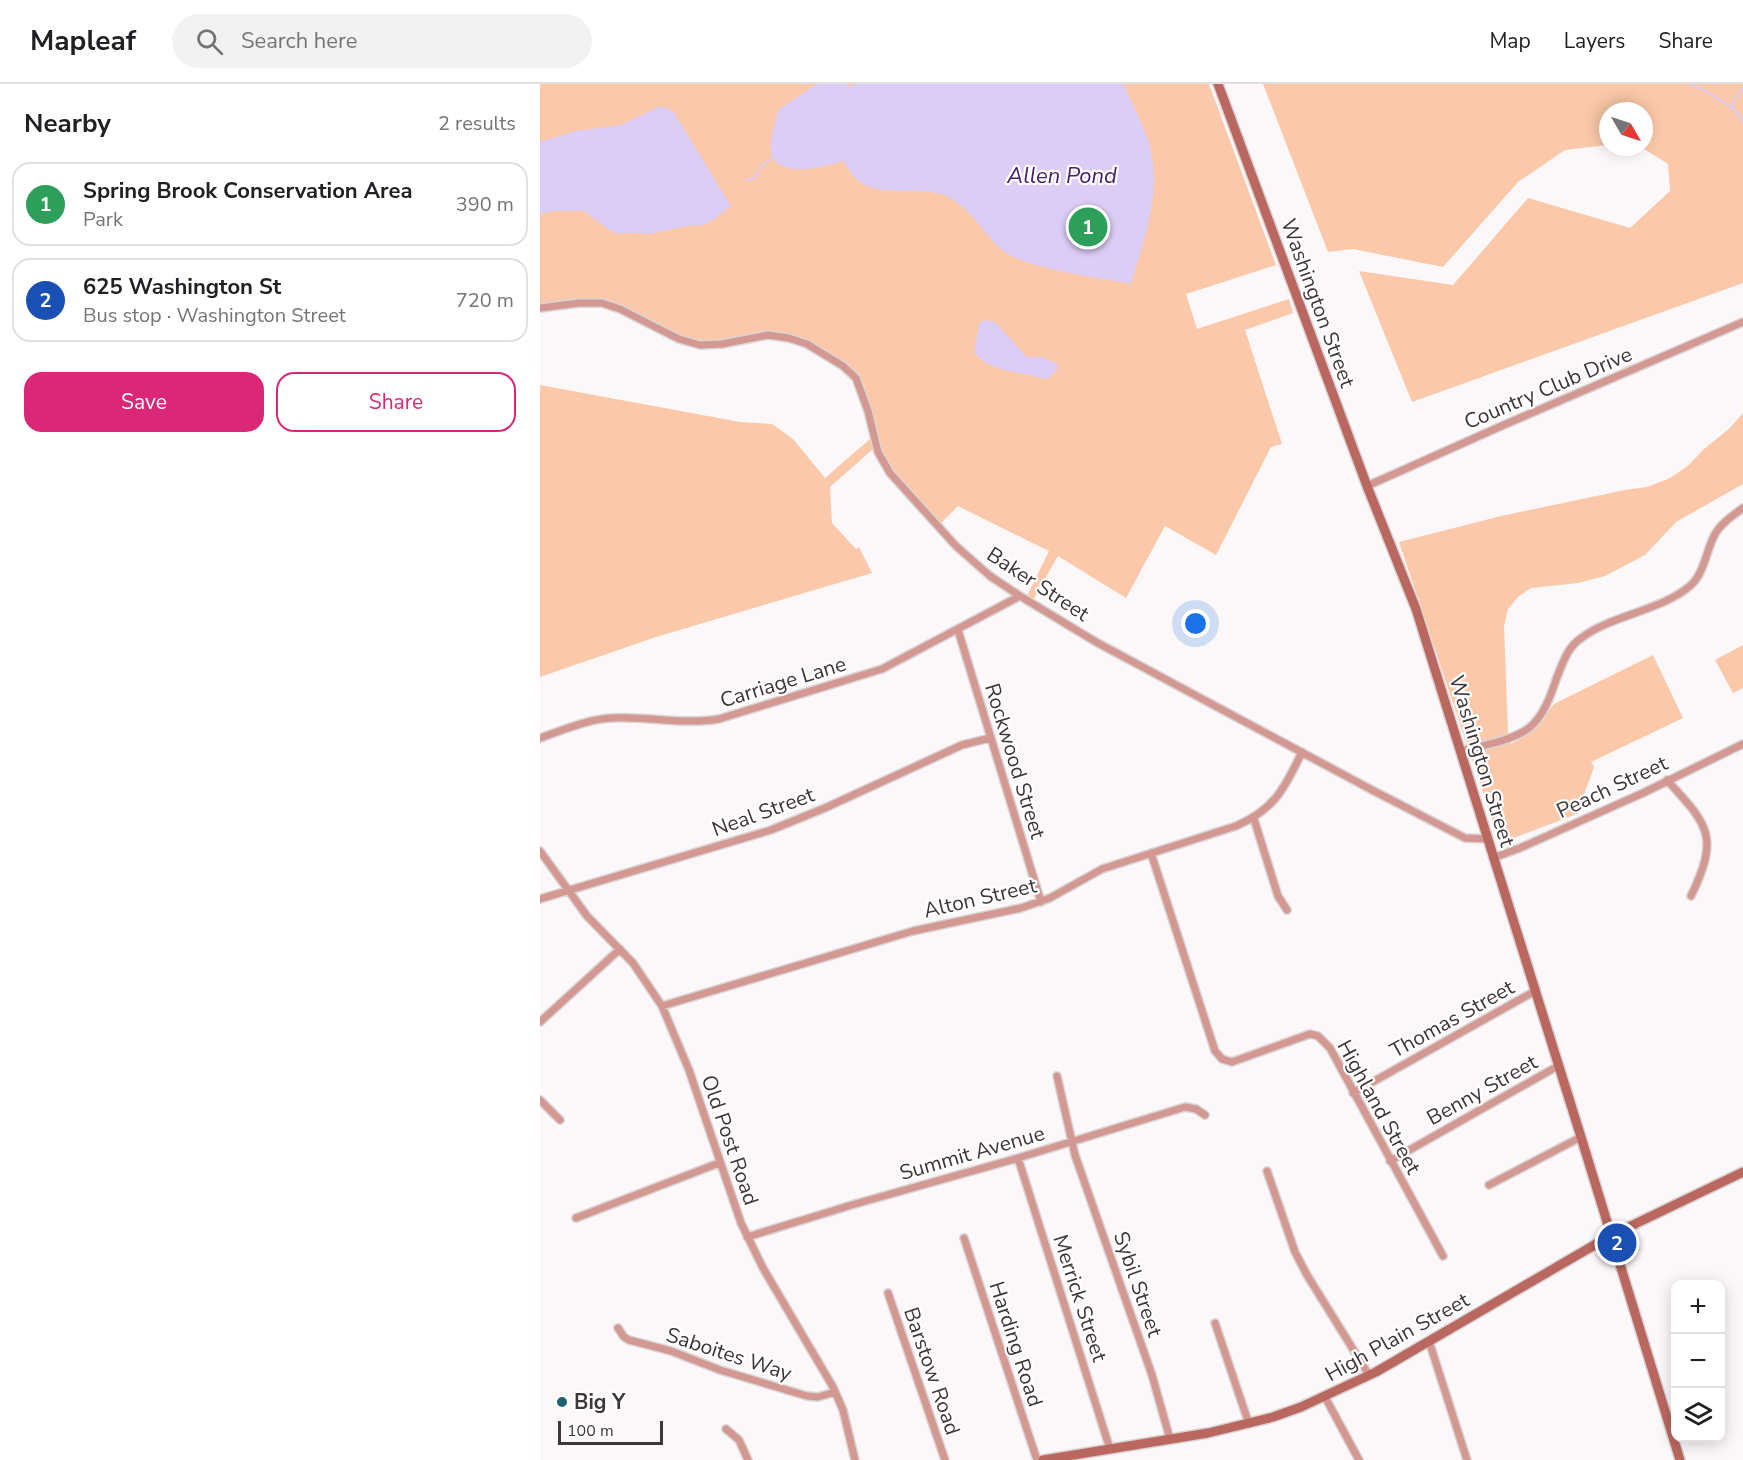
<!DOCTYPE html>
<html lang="en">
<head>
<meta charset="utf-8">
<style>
  :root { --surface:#fff; --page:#f2f2f2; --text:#202124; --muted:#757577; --line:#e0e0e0; --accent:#db2777 }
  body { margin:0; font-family:"Nunito Sans",sans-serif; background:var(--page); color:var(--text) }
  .controls { position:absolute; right:18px; bottom:18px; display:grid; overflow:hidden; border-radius:12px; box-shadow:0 3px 15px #0003 }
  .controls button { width:54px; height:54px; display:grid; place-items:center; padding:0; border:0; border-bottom:2px solid var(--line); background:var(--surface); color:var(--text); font:30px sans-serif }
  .compass { position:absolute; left:1059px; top:18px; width:54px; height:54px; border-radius:50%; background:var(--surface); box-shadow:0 3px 15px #0003; rotate:129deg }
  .scale { position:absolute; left:18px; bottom:15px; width:105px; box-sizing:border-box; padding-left:6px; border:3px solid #3e3638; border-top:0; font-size:16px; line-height:21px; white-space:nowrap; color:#3e3638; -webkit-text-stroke:4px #fff; paint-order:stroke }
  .you { position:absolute; left:656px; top:540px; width:21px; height:21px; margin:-15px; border:4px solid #fff; border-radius:50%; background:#1a73e8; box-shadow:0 0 0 9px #1a73e833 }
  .badge { display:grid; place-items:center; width:39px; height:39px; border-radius:50%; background:var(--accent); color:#fff; font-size:20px; font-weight:700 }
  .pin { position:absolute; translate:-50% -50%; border:3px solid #fff; box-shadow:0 2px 6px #0006 }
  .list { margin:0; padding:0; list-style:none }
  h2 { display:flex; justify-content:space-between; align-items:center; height:78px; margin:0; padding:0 24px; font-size:26px }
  h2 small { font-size:20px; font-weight:400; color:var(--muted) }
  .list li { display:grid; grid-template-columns:39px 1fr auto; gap:18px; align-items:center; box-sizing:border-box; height:84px; margin:0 12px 12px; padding:0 12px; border:2px solid var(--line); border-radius:18px }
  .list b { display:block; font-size:22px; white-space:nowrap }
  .list p { margin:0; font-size:20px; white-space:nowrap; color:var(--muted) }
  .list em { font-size:20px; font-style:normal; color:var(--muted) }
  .actions { display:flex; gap:12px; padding:18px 24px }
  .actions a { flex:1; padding:14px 0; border:2px solid var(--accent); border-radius:18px; text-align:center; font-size:21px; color:var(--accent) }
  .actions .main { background:var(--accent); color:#fff }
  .icon { flex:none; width:33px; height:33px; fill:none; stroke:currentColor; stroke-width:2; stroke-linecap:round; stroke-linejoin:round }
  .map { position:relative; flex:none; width:1203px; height:1376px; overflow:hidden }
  header { display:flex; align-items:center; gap:36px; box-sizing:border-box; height:84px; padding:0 30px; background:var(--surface); border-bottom:2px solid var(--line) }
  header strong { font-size:28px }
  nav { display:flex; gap:33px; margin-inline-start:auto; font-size:21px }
  .search { width:420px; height:54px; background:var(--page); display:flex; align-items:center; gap:15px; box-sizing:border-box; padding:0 21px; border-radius:33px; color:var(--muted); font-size:22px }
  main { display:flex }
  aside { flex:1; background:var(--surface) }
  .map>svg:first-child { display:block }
  .green { fill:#fbc9a9 }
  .water { fill:#dccdf6 }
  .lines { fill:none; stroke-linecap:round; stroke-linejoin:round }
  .stream { stroke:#dccdf6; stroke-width:2 }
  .street-casing { stroke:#dad4d5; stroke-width:10 }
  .secondary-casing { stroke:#dad4d5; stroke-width:12 }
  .street { stroke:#d29891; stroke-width:7 }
  .secondary { stroke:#b9675f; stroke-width:9 }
  .poi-dot { fill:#1c6272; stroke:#fff; stroke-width:2 }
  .labels { text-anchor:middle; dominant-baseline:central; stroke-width:4.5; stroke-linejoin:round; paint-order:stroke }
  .street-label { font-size:21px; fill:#3e3638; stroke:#fff }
  .poi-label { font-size:21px; font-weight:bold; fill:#3e3638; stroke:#fff; text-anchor:start }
  .water-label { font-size:22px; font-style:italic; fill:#45206d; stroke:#fff }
</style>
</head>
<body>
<header>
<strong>Mapleaf</strong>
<div class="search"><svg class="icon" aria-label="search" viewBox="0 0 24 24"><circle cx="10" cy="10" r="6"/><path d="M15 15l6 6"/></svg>Search here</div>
<nav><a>Map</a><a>Layers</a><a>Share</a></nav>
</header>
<main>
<aside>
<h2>Nearby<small>2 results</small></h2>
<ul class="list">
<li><span class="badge" style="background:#2e9e5b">1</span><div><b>Spring Brook Conservation Area</b><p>Park</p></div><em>390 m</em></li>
<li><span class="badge" style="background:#1a4fb4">2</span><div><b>625 Washington St</b><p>Bus stop · Washington Street</p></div><em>720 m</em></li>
</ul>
<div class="actions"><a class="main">Save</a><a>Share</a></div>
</aside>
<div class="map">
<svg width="1203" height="1376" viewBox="0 0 1203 1376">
  <rect width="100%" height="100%" fill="#fcf7f8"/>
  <path class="green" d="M0,0H669L736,181L646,210L657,245L749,215L753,229L705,246L742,360L731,363L676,471L625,442L586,514L518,472L493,516L487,512L509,467L418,422L398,442L343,379L316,294L267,260L238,252L160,261L62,219L0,224Z
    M723,0H1203V199L872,318L819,187L913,201L988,114L1090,144L1130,107L1128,80L1101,63H1104V27H1068V61L1025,66L978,98L903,183L813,165L788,168Z
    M0,301L200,338L232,340L253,355L285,394L330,355L333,365L290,403L292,439L316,465L319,463L332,489L116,553L0,593Z
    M1203,329V400L1136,438L1105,471L1065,492L1038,499L991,504L978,513L968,525L964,542L968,648L971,660L994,646L1014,620L1113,571L1143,634L1051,678L1054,683L1037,730L960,759L859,458L961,432L1085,406L1107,403L1130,394L1149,381L1164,365L1190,344Z
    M1203,561V604L1193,609L1175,576Z"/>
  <path class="water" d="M277,0H307L309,2L318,0H583C592,19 603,39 609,60C623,107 604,155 591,200C560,194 485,185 462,166C443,150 431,123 406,112C381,101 343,114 320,98C313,93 308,84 303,77C285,83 237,96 231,68C229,55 236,38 238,26Z
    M121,22L133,27L191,122L173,136L164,141L147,142L110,150L90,149L78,150L69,146L44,127H15L1,130L0,133V58L36,47L81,41Z
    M444,236L455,238L487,273H502L517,280L518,284L508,295L500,294C478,287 449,288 434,268L439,240Z"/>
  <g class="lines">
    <path class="stream" d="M1151,0C1166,8 1197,22 1203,38
      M1192,25L1194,16L1203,4
      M206,96L215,94L220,84L234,72"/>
    <g class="street-casing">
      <path id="street" d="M0,224L39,219H62L80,225L139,255L160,261L182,260L228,251L249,254L267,260L303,282L316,294L328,327L338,368L350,389L416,462L450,492L480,512L556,558L832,706L925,754L948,755
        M827,402L966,340L1203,238
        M418,546L501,818
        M0,654C23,646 48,635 72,634C108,632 144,641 179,635L342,585L480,512
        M920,667C940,662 972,657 989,644C1004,632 1011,611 1017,593C1023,579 1027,564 1040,555C1070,531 1122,527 1151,501C1164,489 1166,468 1174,452C1180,440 1192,432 1203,424
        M1127,696C1168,741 1180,752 1151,812
        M714,735L738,812L747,826
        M0,767L47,832L93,879L122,922L149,986L201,1139L223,1184L293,1303L303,1326L315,1376
        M611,769L675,967L682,975L692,978L770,950L778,952L790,964L903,1172
        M953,774L980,764L1103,709L1203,660
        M0,815L231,746L285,724L422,661L450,654
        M122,922L373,847L481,824L510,814L562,785L696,742C734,726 745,704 762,668
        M0,938L80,865
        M517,992L535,1071L612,1291L630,1355
        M813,1009L995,907
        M0,1016L20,1036
        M478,1074L570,1365
        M850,1077L1018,982
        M727,1087L755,1168L767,1191L829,1291
        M949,1101L1041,1053
        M36,1134L179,1079
        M207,1153L315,1120L478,1074L645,1023L656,1025L665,1031
        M424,1154L497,1376
        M348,1209L405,1376
        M675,1239L709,1340
        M78,1244L84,1253L89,1256L131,1267L180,1286L267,1312L278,1313L295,1308
        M889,1257L927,1376
        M785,1313L819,1376
        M186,1345L199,1356L208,1376"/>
    </g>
    <g class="secondary-casing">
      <path id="secondary" d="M678,0L827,402L876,525L1041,1053L1140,1376
        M503,1376L668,1349L733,1333L761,1323L836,1288L1070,1152L1203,1088"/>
    </g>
    <use href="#street" class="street"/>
    <use href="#secondary" class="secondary"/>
  </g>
  <circle class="poi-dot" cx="22" cy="1318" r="6"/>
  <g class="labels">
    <g class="street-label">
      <text transform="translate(778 219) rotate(70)">Washington Street</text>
      <text transform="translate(1008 304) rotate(-23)">Country Club Drive</text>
      <text transform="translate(498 500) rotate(33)">Baker Street</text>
      <text transform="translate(243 598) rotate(-17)">Carriage Lane</text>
      <text transform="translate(475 677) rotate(73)">Rockwood Street</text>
      <text transform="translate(942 677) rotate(73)">Washington Street</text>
      <text transform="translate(1072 703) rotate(-25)">Peach Street</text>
      <text transform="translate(223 728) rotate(-20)">Neal Street</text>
      <text transform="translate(440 814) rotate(-13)">Alton Street</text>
      <text transform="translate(912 935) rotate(-29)">Thomas Street</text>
      <text transform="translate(942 1006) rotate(-29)">Benny Street</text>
      <text transform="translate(839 1023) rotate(61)">Highland Street</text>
      <text transform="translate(190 1056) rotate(71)">Old Post Road</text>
      <text transform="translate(432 1069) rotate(-16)">Summit Avenue</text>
      <text transform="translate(598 1200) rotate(71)">Sybil Street</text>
      <text transform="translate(540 1214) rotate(72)">Merrick Street</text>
      <text transform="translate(857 1253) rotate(-29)">High Plain Street</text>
      <text transform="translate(476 1260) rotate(72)">Harding Road</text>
      <text transform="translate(189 1270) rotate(18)">Saboites Way</text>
      <text transform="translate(392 1287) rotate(71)">Barstow Road</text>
    </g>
    <g class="poi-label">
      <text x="34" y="1318">Big Y</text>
    </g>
    <g class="water-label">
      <text x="522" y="92">Allen Pond</text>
    </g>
  </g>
</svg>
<div class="controls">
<button>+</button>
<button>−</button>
<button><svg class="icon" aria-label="layers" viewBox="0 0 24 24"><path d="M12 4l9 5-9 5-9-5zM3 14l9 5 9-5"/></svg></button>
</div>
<svg class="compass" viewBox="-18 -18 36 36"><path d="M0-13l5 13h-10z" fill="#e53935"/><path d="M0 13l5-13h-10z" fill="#757577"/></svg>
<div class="scale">100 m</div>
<div class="you"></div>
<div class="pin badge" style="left:548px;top:143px;background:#2e9e5b">1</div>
<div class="pin badge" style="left:1077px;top:1159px;background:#1a4fb4">2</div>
</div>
</main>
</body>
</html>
